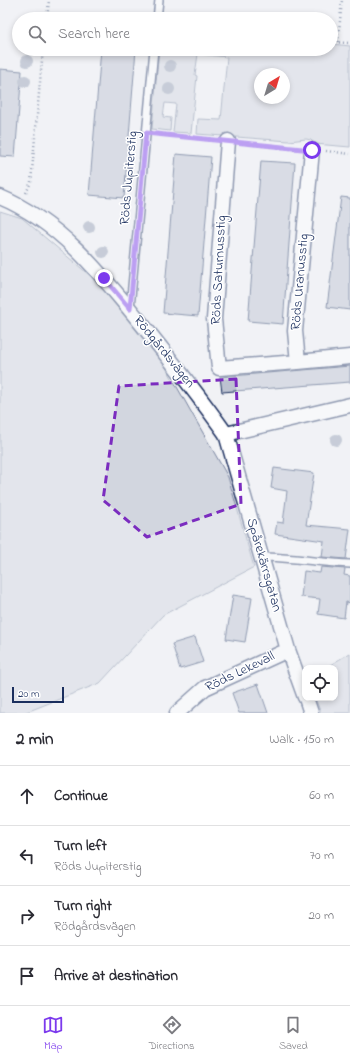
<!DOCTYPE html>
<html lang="en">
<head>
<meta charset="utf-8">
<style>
  :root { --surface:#fff; --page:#f7f7f7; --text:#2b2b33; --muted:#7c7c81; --line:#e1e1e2; --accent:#7c3aed }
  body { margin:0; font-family:"Indie Flower",sans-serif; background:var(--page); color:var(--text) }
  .controls { position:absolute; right:12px; bottom:12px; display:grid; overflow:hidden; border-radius:8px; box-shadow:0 2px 6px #0003 }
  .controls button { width:36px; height:36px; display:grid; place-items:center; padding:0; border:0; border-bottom:1px solid var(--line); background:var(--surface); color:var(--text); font:20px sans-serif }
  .compass { position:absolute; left:254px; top:68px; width:36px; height:36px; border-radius:50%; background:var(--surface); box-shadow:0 2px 6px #0003; rotate:38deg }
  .scale { position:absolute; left:12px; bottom:10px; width:52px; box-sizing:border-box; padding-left:4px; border:2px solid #1b2f5e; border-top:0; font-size:11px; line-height:14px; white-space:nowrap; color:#1b2f5e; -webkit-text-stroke:3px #fff; paint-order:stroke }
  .stop { position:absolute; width:12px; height:12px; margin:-9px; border:3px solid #7c3aed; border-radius:50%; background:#fff }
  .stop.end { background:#7c3aed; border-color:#fff; box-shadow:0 1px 4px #0008 }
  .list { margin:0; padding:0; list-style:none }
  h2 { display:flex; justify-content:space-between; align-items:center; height:52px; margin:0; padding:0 16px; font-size:17px }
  h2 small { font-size:13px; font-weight:400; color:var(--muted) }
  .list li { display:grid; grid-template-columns:26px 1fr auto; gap:12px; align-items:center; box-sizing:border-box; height:60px; padding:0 16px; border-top:1px solid var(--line) }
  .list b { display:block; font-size:15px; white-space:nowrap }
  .list p { margin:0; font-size:13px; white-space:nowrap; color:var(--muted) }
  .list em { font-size:13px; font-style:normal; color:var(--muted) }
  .icon { flex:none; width:22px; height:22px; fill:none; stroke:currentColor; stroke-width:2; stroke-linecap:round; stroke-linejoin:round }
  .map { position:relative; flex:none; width:350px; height:713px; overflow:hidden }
  .search { position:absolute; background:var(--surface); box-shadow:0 2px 6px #0003; left:12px; right:12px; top:12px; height:44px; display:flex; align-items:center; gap:10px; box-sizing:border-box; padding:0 14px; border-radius:22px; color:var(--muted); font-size:15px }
  .sheet { height:292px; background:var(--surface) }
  nav { display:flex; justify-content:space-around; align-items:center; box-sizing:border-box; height:56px; border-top:1px solid var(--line); background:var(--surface); font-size:11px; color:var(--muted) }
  nav a { display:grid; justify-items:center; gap:2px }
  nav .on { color:var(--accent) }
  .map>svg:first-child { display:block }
  .green { fill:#d2d6df; stroke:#76829e; fill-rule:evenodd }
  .building { fill:#bcc2d0; stroke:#1b2f5e }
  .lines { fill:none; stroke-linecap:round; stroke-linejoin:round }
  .lane-casing { stroke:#1b2f5e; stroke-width:10 }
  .street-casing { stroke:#1b2f5e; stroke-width:17 }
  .path { stroke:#1b2f5e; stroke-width:2.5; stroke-dasharray:1 3; stroke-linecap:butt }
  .lane { stroke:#fff; stroke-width:7 }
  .street { stroke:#fff; stroke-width:14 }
  .tree { fill:#959eb4 }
  .route { stroke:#7c3aed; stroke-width:5 }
  .marked { fill:none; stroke:#7b2cbf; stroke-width:3; stroke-dasharray:8 5; stroke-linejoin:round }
  .labels { text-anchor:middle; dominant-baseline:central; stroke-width:3; stroke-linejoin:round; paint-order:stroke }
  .street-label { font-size:14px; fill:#1b2f5e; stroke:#fff }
</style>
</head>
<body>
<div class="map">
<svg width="350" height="713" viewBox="0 0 350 713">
  <rect width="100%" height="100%" fill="#f1f2f5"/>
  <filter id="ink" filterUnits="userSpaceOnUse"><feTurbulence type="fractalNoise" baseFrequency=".025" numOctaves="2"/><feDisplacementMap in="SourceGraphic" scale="8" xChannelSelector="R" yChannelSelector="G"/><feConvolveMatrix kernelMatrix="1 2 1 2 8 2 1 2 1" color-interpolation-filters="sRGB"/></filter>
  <g filter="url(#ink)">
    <path class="green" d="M331,44L350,46V147L315,144L311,140L306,139L289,141L197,134L198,119L221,120L227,57L198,54L195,75L197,76L191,133L173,132L176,104L165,103L163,117L171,118L170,131L152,129L159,49H331ZM260,74H284V98H260Z
      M0,211L22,218L94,279L164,364L228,477L254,567L163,615L100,683L24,713H0Z
      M350,653V713H321L315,698H335V668H325Z"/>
    <path class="building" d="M101,49H136L124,198L89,195Z
      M0,69L22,71L15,157L0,156Z
      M176,154L211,157L198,316L163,313Z
      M261,161L295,163L283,324L248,321Z
      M341,197L350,198V310L327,307Z
      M350,366V382L222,392L220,377Z
      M274,468L314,473L306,525L350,529L346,559L322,557L324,541L275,534L277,522L283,523L287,491L271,488Z
      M321,567L345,569L344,575L350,576V603L346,602L344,618L318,614L320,599L301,597L304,571L320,573Z
      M233,595L252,598L245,642L226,639Z
      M195,637L203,662L180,669L172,644Z
      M258,684L268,713H239L232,693Z"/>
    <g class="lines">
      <g class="lane-casing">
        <path id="lane" d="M157,19L159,0
          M130,308L154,49
          M262,557C292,557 321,563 350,564"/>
      </g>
      <g class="street-casing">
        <path id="street" d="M228,141L214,319L219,368L298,362
          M312,150L295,331L298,362L350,357
          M0,197C60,222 101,274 141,323C170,359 199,396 226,434L350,405
          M226,434L288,650L305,697
          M306,698L311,713
          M177,713L205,688L288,650"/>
      </g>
      <path class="path" d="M47,19L49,0
        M331,42L350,43
        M338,42L342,0
        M157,134L214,140
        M242,143L297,149
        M326,151L350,154
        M26,193L31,182L43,49"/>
      <use href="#lane" class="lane"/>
      <use href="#street" class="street"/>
    </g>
    <g class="tree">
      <circle cx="27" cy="61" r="6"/>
      <circle cx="170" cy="66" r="6"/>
      <circle cx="25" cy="81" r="6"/>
      <circle cx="169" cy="89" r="6"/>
      <circle cx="89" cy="227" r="6"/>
      <circle cx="103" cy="252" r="6"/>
      <circle cx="336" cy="440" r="6"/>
    </g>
  </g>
  <g class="lines" filter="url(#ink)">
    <path class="route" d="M104,278L130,309L146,133L312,150"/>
  </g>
  <path d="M0 0H350V713H0ZM236,379L241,504L147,537L103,500L119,386Z" fill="#f1f2f5" fill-opacity=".55" fill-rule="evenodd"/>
  <path class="marked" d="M236,379L241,504L147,537L103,500L119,386Z"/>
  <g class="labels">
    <g class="street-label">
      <text transform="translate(129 178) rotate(-85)">Röds Jupiterstig</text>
      <text transform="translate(219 270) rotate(-87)">Röds Saturnusstig</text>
      <text transform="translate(300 282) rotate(-85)">Röds Uranusstig</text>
      <text transform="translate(164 352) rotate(51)">Rödgårdsvägen</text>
      <text transform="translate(264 565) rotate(74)">Spårekärrsgatan</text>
      <text transform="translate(240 672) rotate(-26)">Röds Lekevall</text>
    </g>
  </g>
</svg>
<div class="controls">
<button><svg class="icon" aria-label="locate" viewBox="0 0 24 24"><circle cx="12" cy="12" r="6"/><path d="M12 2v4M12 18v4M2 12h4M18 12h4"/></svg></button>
</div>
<svg class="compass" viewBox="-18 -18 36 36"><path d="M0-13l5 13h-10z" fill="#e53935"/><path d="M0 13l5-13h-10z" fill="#7c7c81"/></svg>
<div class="scale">20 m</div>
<div class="stop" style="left:312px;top:150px"></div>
<div class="stop end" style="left:104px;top:278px"></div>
<div class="search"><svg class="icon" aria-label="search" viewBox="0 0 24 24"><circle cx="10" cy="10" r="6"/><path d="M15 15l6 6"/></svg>Search here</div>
</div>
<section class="sheet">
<h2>2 min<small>Walk · 150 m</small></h2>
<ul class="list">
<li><svg class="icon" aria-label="ahead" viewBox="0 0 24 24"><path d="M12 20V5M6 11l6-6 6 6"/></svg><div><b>Continue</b></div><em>60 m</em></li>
<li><svg class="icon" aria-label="left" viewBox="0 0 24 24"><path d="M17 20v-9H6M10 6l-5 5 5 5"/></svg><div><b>Turn left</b><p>Röds Jupiterstig</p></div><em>70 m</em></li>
<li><svg class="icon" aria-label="right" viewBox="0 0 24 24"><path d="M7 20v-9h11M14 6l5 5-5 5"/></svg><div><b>Turn right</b><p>Rödgårdsvägen</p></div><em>20 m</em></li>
<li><svg class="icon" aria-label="arrive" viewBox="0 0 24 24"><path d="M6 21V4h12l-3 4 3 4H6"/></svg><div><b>Arrive at destination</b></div></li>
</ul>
</section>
<nav>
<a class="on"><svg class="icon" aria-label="map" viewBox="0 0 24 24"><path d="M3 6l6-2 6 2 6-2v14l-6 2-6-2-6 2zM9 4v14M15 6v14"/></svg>Map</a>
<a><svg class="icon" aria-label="directions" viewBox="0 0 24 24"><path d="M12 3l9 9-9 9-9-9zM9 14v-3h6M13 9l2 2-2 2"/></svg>Directions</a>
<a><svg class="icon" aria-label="saved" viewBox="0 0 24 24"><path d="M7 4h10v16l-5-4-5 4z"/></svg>Saved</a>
</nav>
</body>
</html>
